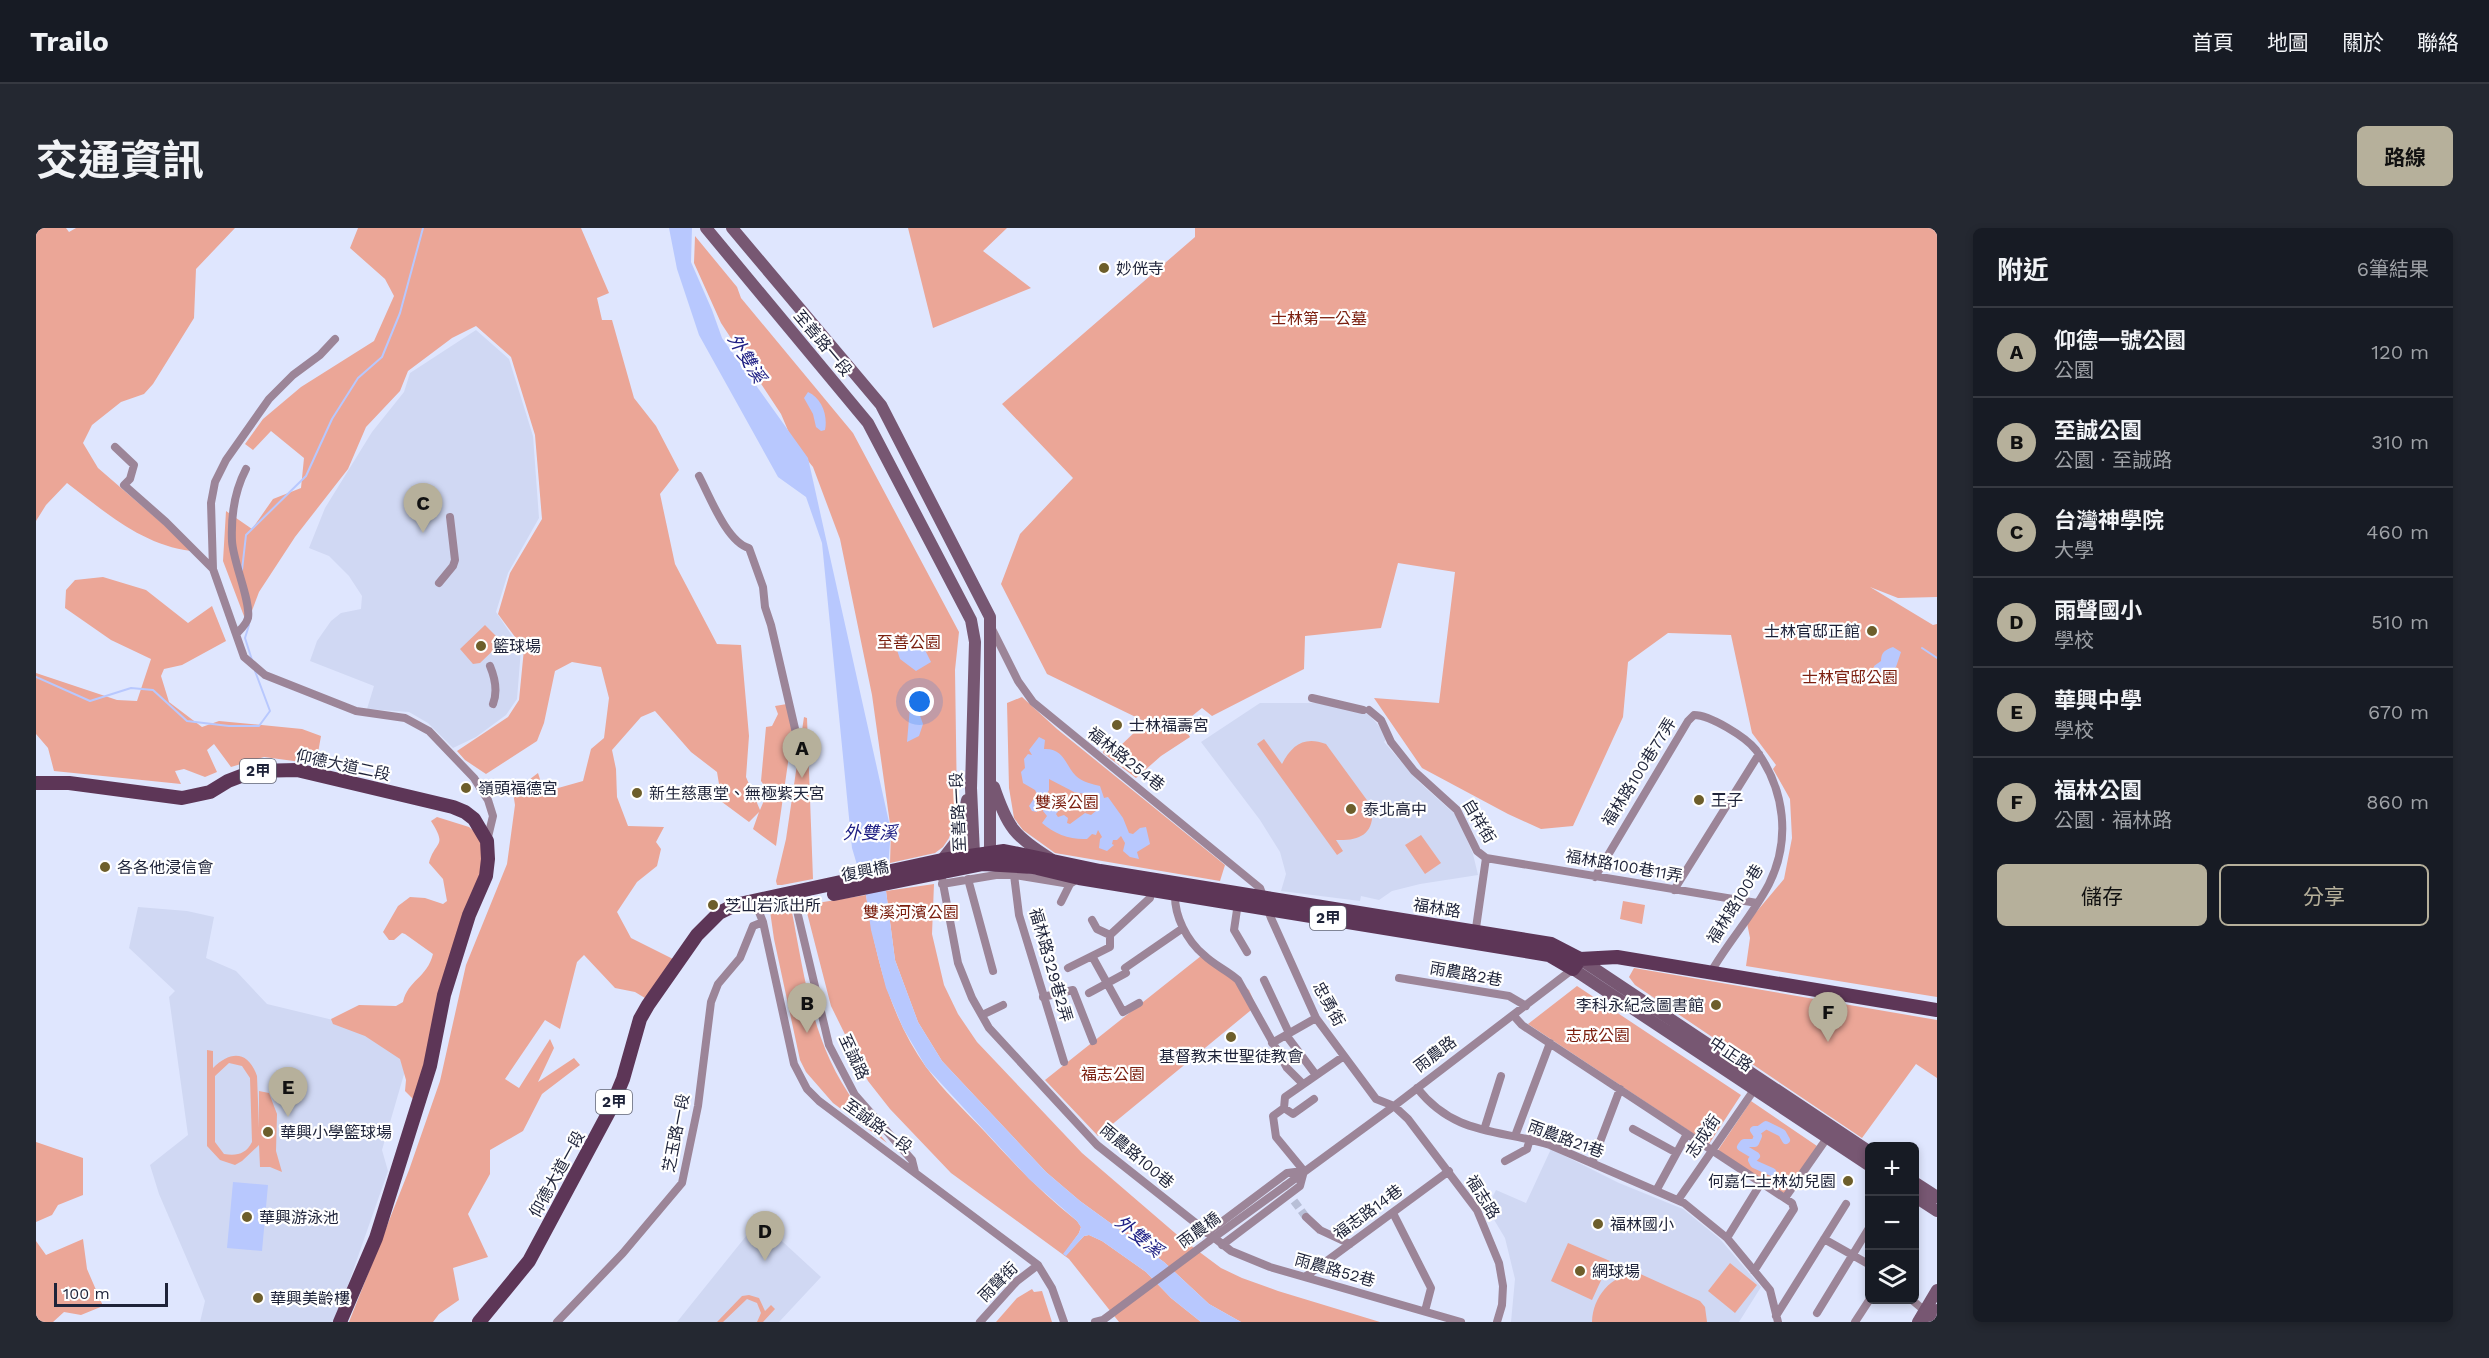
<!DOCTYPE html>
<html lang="zh-TW">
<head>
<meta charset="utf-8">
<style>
  :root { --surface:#171b24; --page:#242831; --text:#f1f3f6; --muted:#9ea1a6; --line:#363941; --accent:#b6b09b }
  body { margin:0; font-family:"Work Sans","Noto Sans TC",sans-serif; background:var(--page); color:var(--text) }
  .controls { position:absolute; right:18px; bottom:18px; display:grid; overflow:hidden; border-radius:9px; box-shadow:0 3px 9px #0003 }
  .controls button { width:54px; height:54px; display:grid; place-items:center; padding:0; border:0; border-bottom:2px solid var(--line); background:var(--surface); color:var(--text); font:30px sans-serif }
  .scale { position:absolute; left:18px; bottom:15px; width:114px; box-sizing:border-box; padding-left:6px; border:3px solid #1e2339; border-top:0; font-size:16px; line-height:21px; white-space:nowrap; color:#1e2339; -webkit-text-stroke:4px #fff; paint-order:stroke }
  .you { position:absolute; left:884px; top:474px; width:21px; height:21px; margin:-15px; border:4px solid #fff; border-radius:50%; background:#1a73e8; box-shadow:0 0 0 9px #1a73e833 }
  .badge { display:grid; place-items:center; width:39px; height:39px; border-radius:50%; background:var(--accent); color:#111; font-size:20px; font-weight:700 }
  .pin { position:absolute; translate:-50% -50px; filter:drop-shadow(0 2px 3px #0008) }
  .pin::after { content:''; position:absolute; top:32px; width:21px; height:18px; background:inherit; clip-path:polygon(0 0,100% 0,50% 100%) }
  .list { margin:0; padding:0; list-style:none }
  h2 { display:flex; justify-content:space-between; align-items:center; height:78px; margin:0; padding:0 24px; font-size:26px }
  h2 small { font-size:20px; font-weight:400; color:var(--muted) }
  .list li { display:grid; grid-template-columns:39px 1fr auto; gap:18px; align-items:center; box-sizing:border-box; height:90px; padding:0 24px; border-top:2px solid var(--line) }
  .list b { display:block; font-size:22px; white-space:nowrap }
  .list p { margin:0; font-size:20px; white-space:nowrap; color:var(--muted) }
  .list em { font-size:20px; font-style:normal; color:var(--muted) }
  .actions { display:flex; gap:12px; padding:18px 24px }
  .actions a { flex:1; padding:14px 0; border:2px solid var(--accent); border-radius:9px; text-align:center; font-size:21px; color:var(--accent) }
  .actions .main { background:var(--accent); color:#111 }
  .icon { flex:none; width:33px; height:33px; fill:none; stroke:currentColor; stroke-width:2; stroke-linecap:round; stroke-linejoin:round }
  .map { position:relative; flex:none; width:1901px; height:1094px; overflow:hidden; border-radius:9px }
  header { display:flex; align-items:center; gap:36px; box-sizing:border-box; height:84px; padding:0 30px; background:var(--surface); border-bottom:2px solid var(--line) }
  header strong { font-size:28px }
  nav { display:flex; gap:33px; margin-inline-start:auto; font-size:21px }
  .intro { display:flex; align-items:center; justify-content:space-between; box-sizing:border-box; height:144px; padding:0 36px }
  h1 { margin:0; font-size:42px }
  .button { padding:15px 27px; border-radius:9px; background:var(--accent); color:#111; font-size:21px; font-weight:700 }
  main { display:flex; gap:36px; padding:0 36px }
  aside { flex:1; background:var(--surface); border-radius:9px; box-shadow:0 3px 9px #0003 }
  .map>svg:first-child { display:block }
  .built { fill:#d0d8f3 }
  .green { fill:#eba697; fill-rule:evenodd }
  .water { fill:#b8c8fe; fill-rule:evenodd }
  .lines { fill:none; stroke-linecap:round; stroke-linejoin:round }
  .stream { stroke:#b8c8fe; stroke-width:2 }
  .canal { stroke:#b8c8fe; stroke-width:8 }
  .street-tunnel { stroke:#b8bfd7; stroke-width:8; stroke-dasharray:8 4; stroke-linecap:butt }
  .street { stroke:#9c8598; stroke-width:8 }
  .secondary { stroke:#775772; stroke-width:12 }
  .primary { stroke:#5d3657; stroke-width:14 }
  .street-bridge { stroke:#9c8598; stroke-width:8 }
  .poi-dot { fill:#6d5e2b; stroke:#fff; stroke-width:2 }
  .labels { text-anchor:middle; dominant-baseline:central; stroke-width:4.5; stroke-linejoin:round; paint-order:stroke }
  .shield { fill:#fff; stroke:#626574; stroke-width:1.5 }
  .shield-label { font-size:15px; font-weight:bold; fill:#1e2339 }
  .poi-label { font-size:16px; fill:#1e2339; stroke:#fff; text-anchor:start }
  .park-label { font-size:16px; fill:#7c2010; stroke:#fff }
  .street-label { font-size:16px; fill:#1e2339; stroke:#fff }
  .water-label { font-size:18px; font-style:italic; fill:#202185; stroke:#fff }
</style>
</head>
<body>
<header>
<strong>Trailo</strong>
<nav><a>首頁</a><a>地圖</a><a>關於</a><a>聯絡</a></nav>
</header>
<div class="intro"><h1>交通資訊</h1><a class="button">路線</a></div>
<main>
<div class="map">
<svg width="1901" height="1094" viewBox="0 0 1901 1094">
  <rect width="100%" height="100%" fill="#dfe6fe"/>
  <path class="built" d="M440,102L473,131L497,208L503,290L472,345L460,384L485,421L481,471L470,487L440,509L417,520L392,495L373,484L331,481L338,458L274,433L281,413L295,393L305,385L325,381L326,368L313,348L293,328L273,320L289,280L336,204L368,164L374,145Z
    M1224,475H1283L1332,485L1352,509L1348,514L1383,554L1421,588L1437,626L1442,647L1384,656L1356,663L1343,672L1325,668L1324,673L1245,663L1250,646L1244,624L1224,592L1165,514Z
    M102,679L151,683L178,689L170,730L200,743L231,776L326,799L373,829L346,922L352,943L299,1094H164L169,1073L123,966L114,937L152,907L133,769L139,763L93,720Z
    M1515,921L1583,955L1647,981L1684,1011L1725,1059L1703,1094H1475L1479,1051L1469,1010L1451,980L1460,962L1490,975Z
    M723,992L785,1049L743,1094H641Z"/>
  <path class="green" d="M0,0H30L33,4L40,0H199L160,41L158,90L117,156L108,166L85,174L56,197L47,215L62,240L128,297L155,323C106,317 69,284 31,255L10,277L0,293Z
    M322,0H545L573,65L561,70L566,92H576L598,170L620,198L643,242L624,266L639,336L681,416L705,417L713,508L710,549L724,582L732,563L725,553L730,499L736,498L742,486L739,478L751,476L757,500L740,618L717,601L723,584L713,594L686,574L681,544L655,524L619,483L605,489L576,522L580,541L581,569L592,598L628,599L620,614L625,621L621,638L601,654L581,684L595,710L637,731L609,770L599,764L579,760L548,727L541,734L524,801L509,792L469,851L483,860L514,811L518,820L502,854L538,830L544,837L506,866L487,903L454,922V946L432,986L452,1029L417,1040L423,1072L403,1086L397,1094H313L373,942L404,853L430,737L471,636L479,577L477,564L502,545L508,564L547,553L555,521L568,510L573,470L565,439L536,434L519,443L508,495L501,513L450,546L429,532L421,523L472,489L483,472L488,421L462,386L474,345L506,291L499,207L475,129L440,98L416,110L372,143L364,163L330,199L312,241L259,309L223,364L211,396L187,333L190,283L216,301L237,271L265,260L268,230L235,203L217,222L209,216L227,191L265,159L338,113L358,68L349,51L314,20Z
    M872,0H971L947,23L995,60L897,100Z
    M1159,0H1901V369L1862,370L1834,359L1897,397L1901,396V769L1710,738L1714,710L1711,695L1748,651L1756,610L1754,571L1737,541L1740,537L1716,505L1695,407L1632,405L1592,434L1587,489L1537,598L1505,601L1472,586L1386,540L1338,470L1403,475L1419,344L1362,335L1345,400L1269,408L1268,441L1176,488L1166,480L1146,496L1154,509L1125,528L1100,550L1067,525L1071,512L1082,520L1102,501L1109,504L1110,494L1011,446L965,356L984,306L1037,250L966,176L1159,9Z
    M659,8L701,59L705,70L817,205L923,404L919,442L921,578L918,595L913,610L907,619L899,625L854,635L855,603L836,467L804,311L777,239L757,214L745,186L685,95L658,35Z
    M67,349L110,362L152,395L176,378L190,413L146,437L128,441L125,448L133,474L166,499L183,493L266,501L285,508L280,536L228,529L195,539L178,516L171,522L181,544L169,549L148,541L139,543L145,556L18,543L12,520L0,506V445L81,472L101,473L115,431L75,412L29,380L30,362L39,352Z
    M449,397L466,414L444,435L437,436L424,421Z
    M986,469L1021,501L1189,637L1184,653L1019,625L987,602L978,590L973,560L971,475Z
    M768,489L771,490L777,651L746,657H741L740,653L750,611Z
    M1228,511L1246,536C1256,517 1268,508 1290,516L1336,579C1339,606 1324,613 1300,612L1307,623L1301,627L1221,516Z
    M401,589L433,599L446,610L450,640L393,833L377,871L369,863L370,852L364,831L329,808L297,796L295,791L323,777L360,778L367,774C372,752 391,750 397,726L369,706L366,705L358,712H353L347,704L362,678L374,669L389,670L407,676L411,673L407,651L393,635C399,612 412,620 395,593Z
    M1385,607L1405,635L1389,646L1369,617Z
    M898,656L896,706L908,757L922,786L941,814L1046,925L1146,1011L1185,1040L1206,1050L1242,1063L1344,1094H1205L1173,1076L1128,1034L1044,973L1010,944L906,833L882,794L859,732L850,663Z
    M830,667C839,727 854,789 890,839C907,862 929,883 949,904C978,936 1007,966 1041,993L1045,999L1043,1005L1028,1026L1030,1027L1048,1008L1053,1007L1066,1013L1110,1044L1135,1070L1165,1094H1083L1033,1031L915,945L854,881L832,853L795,778L769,677Z
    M1587,673L1609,677L1606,696L1584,691Z
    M755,679C765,730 772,784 794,832C808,863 829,890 851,915L797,875L770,844L764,832L738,711L734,683Z
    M1170,724L1213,762L1220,778L1062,908L1009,852Z
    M1598,740L1901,792V850L1880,836L1826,910L1599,757L1593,749Z
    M1541,758L1705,867L1673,916L1492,796Z
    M171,822L177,823V840C194,823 212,822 221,848L223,900V863L233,865L241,886L240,923L246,944L234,939H224L223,917L206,933L199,937L184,932L171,918ZM193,835L206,838L214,850L216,914C210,926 201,928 188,926L179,914V848Z
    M1715,873L1781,918L1749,967L1682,922Z
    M0,914L47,930V967L22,977L16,987L0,994Z
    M47,1011L51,1041L67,1078L45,1087L28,1084L17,1094H0V1013L10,1027Z
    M1532,1015L1574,1033L1556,1072L1515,1053Z
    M1694,1035L1721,1057L1699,1085L1672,1063Z
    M1600,1044L1664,1073L1669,1079L1671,1094H1556C1557,1068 1575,1048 1600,1044Z
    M996,1061L998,1064L1006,1063L1016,1094H960L981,1070Z
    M713,1067L723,1070L729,1083L735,1077L739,1081L727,1094H721L725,1085L721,1075L711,1071L687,1094H681L706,1068Z"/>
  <path class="water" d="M633,0H656L655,34L676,82L686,110L772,230L855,603L850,663L859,732L882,794L906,833L1010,944L1044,973L1128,1034L1173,1076L1205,1094H1165L1135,1070L1110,1044L1066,1013L1053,1007L1048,1008L1030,1028L1027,1026L1043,1005L1045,999L1041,993L993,951L890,839L867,800L850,760L835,702L830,667L816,620L786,315L770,269L742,249L663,107L641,41Z
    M772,164C786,170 792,188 789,202L785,203L780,199L777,186L768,170Z
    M875,410L886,416L895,434L880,443L864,431L860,419L862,413Z
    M1857,419L1865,424L1860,439L1851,446L1849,451L1843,453L1840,451L1838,438L1845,433C1845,424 1849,422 1857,419Z
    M874,479L883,485L887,496L883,508L871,514Z
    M1003,509L1009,512L1008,521C1028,520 1029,537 1040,548C1046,554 1056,556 1064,558L1068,570L1072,569L1087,590L1093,605L1097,606L1104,600L1110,599L1114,616L1101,624L1103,631L1094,629L1087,623L1089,615L1085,608L1081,612H1077L1076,616L1078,617L1071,623L1063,620L1064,611L1066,609L1062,602L1060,607L1056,606L1051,611C1035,612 1018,606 1006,595L1011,588L1007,583V578L1001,579V584L996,583L993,578L1001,566L999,562L987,555L985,544L989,540L988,531L992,526L996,527L993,522ZM1013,551L1038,564L1049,566L1050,571L1061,582L1055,587L1049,585L1034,596L1031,595L1032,590L1028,587L1022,589L1020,586L1024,581L1023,577L1010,567L1013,562Z
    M197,954L232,957L226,1023L191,1020Z"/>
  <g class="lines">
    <path class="stream" d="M206,342L210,307L270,248L296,191L322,150L346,129L364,85L387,0
      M213,397L209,410L216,432
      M1886,420L1901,430
      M0,449L54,473L95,460L117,462L151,493L193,498H223L234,483L219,443"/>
    <path class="canal" d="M1736,944L1718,936L1716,932L1720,928L1705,919L1708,915H1719L1722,908L1718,902H1723L1730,897L1746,905L1750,912"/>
    <path class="street-tunnel" d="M1258,973L1270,989"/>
    <path class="street" d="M299,111L284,127L257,147L233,171L190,232L179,254L175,275L177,341L208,429L229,447L320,483L369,490L393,503L438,550L452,572L457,588L451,613
      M79,219L98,237L94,251L88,257L130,294L177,341
      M663,248C674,269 691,314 713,320L727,359L729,379L735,397L760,505
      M403,355L417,338L419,332L414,289
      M955,399L982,453L997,474L1224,660L1235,690L1280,790L1340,871L1358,878L1372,891L1441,982L1463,1035L1467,1058L1466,1077L1461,1094
      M201,405C205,401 210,397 212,390C215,373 197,334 196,313C195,289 199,262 210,241
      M454,438C459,450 462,463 457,476
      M1276,470L1327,482
      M1333,482L1345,492L1355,514L1378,543L1421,582L1441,623L1450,630L1439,707
      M1450,630L1721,675
      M905,645L922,735L936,770L953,800L1061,917L1195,1023L1234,1039L1425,1094
      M978,647L983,687L1028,834
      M1559,649L1652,493L1658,487C1674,487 1710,509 1720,522C1749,562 1755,612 1733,656C1717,687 1692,714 1675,744
      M932,651L957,743
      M906,656L960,647H978L1034,656L1043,650
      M1638,662L1723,526
      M1139,665C1138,688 1151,713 1168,727C1178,737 1191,742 1202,752L1251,840L1267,856
      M762,672L760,678L762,687L793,817L819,867L876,932L879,944
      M719,674L727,694L758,836L771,861L783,873L1002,1037L1016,1060L1028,1094
      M1025,674L1034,656
      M1202,675L1198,702L1211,724
      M1056,692L1061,701L1074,707
      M1032,740L1056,728
      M1089,740L1147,700
      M1363,750L1473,768L1490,778
      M1228,752L1253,805
      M1053,765L1090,745
      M1007,769L1037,762L1057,813
      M1103,775L1087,784L1056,728L1074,719V707L1114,670L1116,661
      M946,787L967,777
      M1478,788L1486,797L1756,975L1758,981L1718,1043
      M1250,807L1280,847
      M1236,815L1280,790
      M1381,860C1419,908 1462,901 1514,917L1648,975L1691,1010L1734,1062L1742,1094
      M1248,880L1257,886L1278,871
      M1597,901L1639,924
      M1448,902L1465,848
      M1479,908L1514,815
      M1469,933L1491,921L1494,911
      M1556,935L1584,861
      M1268,943L1240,909L1237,888L1248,880L1249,869L1308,828
      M1249,958L1358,878L1537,741
      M1620,963L1651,906
      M1749,970L1791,910
      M1642,972L1720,859
      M1357,985L1395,1060L1389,1083
      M1270,989L1284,1002L1314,1016
      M1171,1005L1251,945L1267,943
      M1691,1010L1725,955
      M1788,1011L1834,1037
      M1186,1017L1264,958L1268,943
      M1269,1049L1413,943
      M1876,1072L1889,1083
      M1781,1085L1833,1000
      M1740,1088L1810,976
      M521,1094L587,1025L646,955L662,878L675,774L682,756L704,730L717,698L727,694
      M944,1094L981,1053L1002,1037
      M1059,1094L1067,1092L1173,1013
      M1819,1094L1834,1071"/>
    <path class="secondary" d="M670,0L832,195L935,392L939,414L935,560L938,626L947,636L954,624V389L845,177L696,0
      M958,559C972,600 978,608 1015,631
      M906,632L924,609L931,572
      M1544,731L1834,924
      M1537,741L1834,938
      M1878,954L1901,969
      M1878,968L1901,983
      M1882,1094L1901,1062
      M1894,1094L1901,1082"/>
    <path class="primary" d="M0,555H33L146,570L174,564L192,553L218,543L261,542L417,579L429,584L438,591L451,613L452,631L450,648L433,687L408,767L394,838L340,1010L304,1094
      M798,666L947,636L997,639L1043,650L1513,727L1537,741L1544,731
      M443,1094L493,1033L575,880L587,851L604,791L612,777L661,707L683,685L699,677L906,632L968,623L1064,643L1515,716L1544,731L1581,729L1901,782"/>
    <path class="street-bridge" d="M1173,1013L1249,958"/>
  </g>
  <g class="poi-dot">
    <circle cx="1068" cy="40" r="6"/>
    <circle cx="1836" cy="403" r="6"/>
    <circle cx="445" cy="418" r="6"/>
    <circle cx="1081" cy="497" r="6"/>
    <circle cx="430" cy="560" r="6"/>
    <circle cx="601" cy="565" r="6"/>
    <circle cx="1663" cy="572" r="6"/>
    <circle cx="1315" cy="581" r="6"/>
    <circle cx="69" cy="639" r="6"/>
    <circle cx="677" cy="677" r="6"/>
    <circle cx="1680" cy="777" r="6"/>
    <circle cx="1195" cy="809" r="6"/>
    <circle cx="232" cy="904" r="6"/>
    <circle cx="1812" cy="953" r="6"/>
    <circle cx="211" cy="989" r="6"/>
    <circle cx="1562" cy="996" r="6"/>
    <circle cx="1544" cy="1043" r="6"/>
    <circle cx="222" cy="1070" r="6"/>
  </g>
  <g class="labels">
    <g class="shield">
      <rect x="204" y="531" width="36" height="24" rx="4.5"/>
      <rect x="1274" y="678" width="36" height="24" rx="4.5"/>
      <rect x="560" y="862" width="36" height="24" rx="4.5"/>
    </g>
    <g class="shield-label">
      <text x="222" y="543">2甲</text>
      <text x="1292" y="690">2甲</text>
      <text x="578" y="874">2甲</text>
    </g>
    <g class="poi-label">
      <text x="1080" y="40">妙侊寺</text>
      <text x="1824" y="403" text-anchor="end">士林官邸正館</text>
      <text x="457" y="418">籃球場</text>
      <text x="1093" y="497">士林福壽宮</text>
      <text x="442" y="560">嶺頭福德宮</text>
      <text x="613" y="565">新生慈惠堂、無極紫天宮</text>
      <text x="1675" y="572">王子</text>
      <text x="1327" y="581">泰北高中</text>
      <text x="81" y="639">各各他浸信會</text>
      <text x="689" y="677">芝山岩派出所</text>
      <text x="1668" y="777" text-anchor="end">李科永紀念圖書館</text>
      <text x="1195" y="828" text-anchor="middle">基督教末世聖徒教會</text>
      <text x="244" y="904">華興小學籃球場</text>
      <text x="1800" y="953" text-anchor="end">何嘉仁士林幼兒園</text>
      <text x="223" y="989">華興游泳池</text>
      <text x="1574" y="996">福林國小</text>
      <text x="1556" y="1043">網球場</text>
      <text x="234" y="1070">華興美齡樓</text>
    </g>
    <g class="park-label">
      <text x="1283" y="90">士林第一公墓</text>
      <text x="873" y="414">至善公園</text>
      <text x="1814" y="449">士林官邸公園</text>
      <text x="1031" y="574">雙溪公園</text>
      <text x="875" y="684">雙溪河濱公園</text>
      <text x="1562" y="807">志成公園</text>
      <text x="1077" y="846">福志公園</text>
    </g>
    <g class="street-label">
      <text transform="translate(787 115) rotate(50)">至善路一段</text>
      <text transform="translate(1090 531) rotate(38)">福林路254巷</text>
      <text transform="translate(307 537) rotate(12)">仰德大道二段</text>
      <text transform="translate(1603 544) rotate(-58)">福林路100巷77弄</text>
      <text transform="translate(922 584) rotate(-93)">至善路一段</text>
      <text transform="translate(1443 593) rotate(59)">自祥街</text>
      <text transform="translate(1588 638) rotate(10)">福林路100巷11弄</text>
      <text transform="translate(829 643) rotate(-11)">復興橋</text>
      <text transform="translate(1699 676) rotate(-58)">福林路100巷</text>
      <text transform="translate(1401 680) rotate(9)">福林路</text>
      <text transform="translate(1015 737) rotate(74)">福林路329巷2弄</text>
      <text transform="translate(1430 746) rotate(10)">雨農路2巷</text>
      <text transform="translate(1293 776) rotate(61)">忠勇街</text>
      <text transform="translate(1399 826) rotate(-37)">雨農路</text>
      <text transform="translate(1695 826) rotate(34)">中正路</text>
      <text transform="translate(818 829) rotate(65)">至誠路</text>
      <text transform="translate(842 898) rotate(36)">至誠路一段</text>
      <text transform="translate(640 905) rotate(-79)">芝玉路一段</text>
      <text transform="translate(1667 908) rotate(-56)">志成街</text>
      <text transform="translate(1530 911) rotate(20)">雨農路21巷</text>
      <text transform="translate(1101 928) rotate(40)">雨農路100巷</text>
      <text transform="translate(521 946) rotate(-61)">仰德大道一段</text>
      <text transform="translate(1447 969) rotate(58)">福志路</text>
      <text transform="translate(1332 984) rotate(-36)">福志路14巷</text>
      <text transform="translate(1163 1002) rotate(-36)">雨農橋</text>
      <text transform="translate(1299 1042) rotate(16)">雨農路52巷</text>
      <text transform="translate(962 1054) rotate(-45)">雨聲街</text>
    </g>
    <g class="water-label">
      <text transform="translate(711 130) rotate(58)">外雙溪</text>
      <text x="834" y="604">外雙溪</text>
      <text transform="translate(1103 1008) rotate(39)">外雙溪</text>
    </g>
  </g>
</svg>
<div class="controls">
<button>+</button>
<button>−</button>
<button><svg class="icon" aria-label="layers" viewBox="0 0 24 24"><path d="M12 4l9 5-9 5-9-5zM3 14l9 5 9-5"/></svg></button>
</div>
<div class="scale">100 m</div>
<div class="you"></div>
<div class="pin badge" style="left:766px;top:550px">A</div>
<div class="pin badge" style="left:771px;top:805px">B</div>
<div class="pin badge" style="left:387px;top:305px">C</div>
<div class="pin badge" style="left:729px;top:1033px">D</div>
<div class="pin badge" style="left:252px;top:889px">E</div>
<div class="pin badge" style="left:1792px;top:814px">F</div>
</div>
<aside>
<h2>附近<small>6筆結果</small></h2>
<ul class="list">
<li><span class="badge">A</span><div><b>仰德一號公園</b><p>公園</p></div><em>120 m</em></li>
<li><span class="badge">B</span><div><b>至誠公園</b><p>公園 · 至誠路</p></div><em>310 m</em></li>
<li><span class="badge">C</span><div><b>台灣神學院</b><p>大學</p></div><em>460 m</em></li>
<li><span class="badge">D</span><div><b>雨聲國小</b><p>學校</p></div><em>510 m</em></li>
<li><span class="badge">E</span><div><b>華興中學</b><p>學校</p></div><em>670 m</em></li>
<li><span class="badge">F</span><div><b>福林公園</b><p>公園 · 福林路</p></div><em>860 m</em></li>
</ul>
<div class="actions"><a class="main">儲存</a><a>分享</a></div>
</aside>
</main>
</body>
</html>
